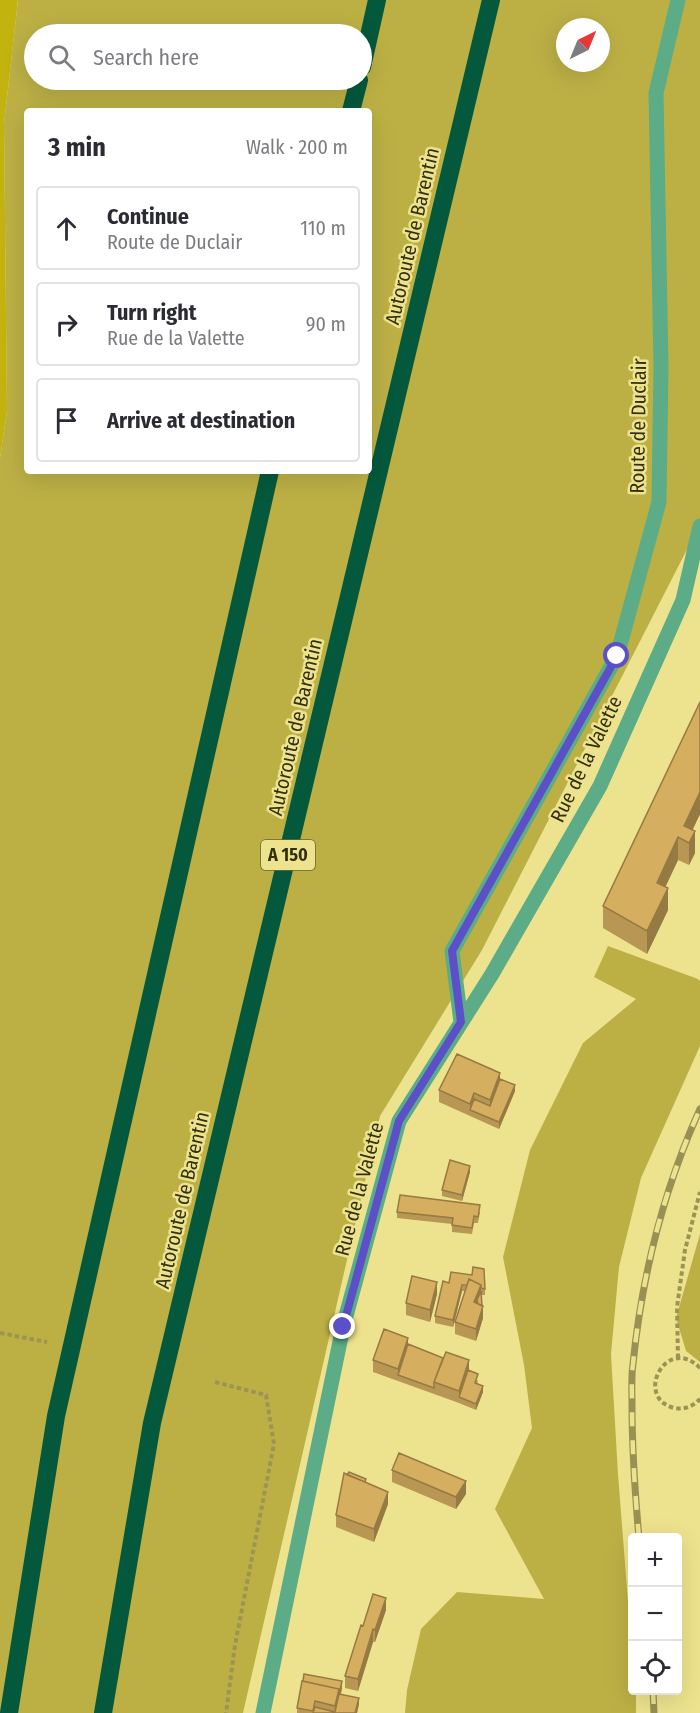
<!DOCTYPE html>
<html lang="en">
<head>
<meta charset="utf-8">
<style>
  :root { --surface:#fff; --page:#f7f7f7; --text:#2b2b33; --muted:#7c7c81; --line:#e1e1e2 }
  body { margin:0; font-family:"Fira Sans Condensed",sans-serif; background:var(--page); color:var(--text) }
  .controls { position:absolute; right:18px; bottom:18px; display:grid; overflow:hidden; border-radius:6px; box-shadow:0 6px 24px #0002 }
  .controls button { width:54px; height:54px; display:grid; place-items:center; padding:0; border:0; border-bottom:2px solid var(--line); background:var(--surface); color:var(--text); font:30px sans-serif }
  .compass { position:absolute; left:556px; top:18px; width:54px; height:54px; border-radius:50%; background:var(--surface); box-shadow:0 6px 24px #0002; rotate:43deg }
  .stop { position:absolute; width:18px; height:18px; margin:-14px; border:4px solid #5c50c8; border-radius:50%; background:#fff }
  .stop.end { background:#5c50c8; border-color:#fff; box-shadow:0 2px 6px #0008 }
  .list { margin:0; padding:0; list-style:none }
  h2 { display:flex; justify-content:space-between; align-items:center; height:78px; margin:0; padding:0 24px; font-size:26px }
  h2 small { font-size:20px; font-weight:400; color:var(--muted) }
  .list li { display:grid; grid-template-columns:39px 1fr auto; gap:18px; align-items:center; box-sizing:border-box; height:84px; margin:0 12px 12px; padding:0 12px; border:2px solid var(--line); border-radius:6px }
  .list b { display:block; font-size:22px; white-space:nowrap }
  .list p { margin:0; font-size:20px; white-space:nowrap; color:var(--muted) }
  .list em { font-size:20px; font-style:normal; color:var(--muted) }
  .icon { flex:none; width:33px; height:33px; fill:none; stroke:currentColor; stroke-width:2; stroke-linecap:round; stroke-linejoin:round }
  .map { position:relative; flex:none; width:700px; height:1713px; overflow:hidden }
  .search { position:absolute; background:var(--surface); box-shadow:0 6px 24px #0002; left:24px; top:24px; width:348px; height:66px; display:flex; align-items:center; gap:15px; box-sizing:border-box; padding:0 21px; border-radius:33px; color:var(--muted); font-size:22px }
  .panel { position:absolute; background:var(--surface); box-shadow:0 6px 24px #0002; left:24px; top:108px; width:348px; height:366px; border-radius:6px }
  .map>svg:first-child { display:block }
  .green { fill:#c3b30f }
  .forest { fill:#bcb045; fill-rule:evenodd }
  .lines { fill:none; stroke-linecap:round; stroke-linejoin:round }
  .path { stroke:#9b9454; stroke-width:4; stroke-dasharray:4.5 3; stroke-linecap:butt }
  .minor { stroke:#5bac87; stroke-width:15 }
  .highway { stroke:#04593c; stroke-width:18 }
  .rail-casing { stroke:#989153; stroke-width:7 }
  .rail { stroke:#ede38e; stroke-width:4.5; stroke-dasharray:14; stroke-linecap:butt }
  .wall { fill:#b89653 }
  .shaded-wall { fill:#967a43 }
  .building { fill:#d6ae60; stroke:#967a43; stroke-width:1.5 }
  .route { stroke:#5c50c8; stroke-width:8 }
  .labels { text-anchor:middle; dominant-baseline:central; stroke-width:5; stroke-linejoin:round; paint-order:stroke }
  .shield { fill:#ede38e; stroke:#6c6633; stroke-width:1.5 }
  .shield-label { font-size:18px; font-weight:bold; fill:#34300c }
  .street-label { font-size:20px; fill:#34300c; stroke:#ede38e }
</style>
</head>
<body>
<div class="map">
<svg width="700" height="1713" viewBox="0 0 700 1713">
  <rect width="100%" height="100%" fill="#ede38e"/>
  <path class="green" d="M0,0H18L4,124L7,411L0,458Z"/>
  <path class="forest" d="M18,0H700V524L482,950L380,1116L243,1713H0V458L7,411L4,124ZM565,27H601V63H565ZM34,34H362V80H34ZM27,111H369V471H27Z
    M608,946L698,979L700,981V1046L641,1178L619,1267L611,1354L618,1474L632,1653V1690L636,1691V1713H405L407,1690L421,1629L457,1592L544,1599L495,1509L532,1428L524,1365L503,1257L530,1150L583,1043L636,999L594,977Z
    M700,1234V1362L686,1351L676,1318Z"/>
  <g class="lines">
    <path class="path" d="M0,1333L47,1342
      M678,1358L677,1307L685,1250L700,1192
      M700,1368C667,1334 633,1397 674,1408C685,1410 693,1406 700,1399
      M215,1382L266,1395L274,1444L235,1645L226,1713"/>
    <path class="minor" d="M461,1022L452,951L617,656L659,502L661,367L656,93L678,0
      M263,1713L343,1327L399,1121L492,974L600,786L683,600L700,526"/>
    <path class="highway" d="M362,67L377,0
      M351,111L359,80
      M9,1713L56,1416L270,471
      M103,1713L152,1423L491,0"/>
    <g class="rail-casing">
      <path id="rail" d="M639,1538C635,1493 632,1450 632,1405C632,1392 631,1377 633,1364C642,1274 663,1191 700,1109
        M653,1690L654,1713"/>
    </g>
    <use href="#rail" class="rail"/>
  </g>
  <path class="wall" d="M700,702V814L692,830L695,853L689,865L678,860L665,887L668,910L647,954L603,928V906Z
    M500,1079L515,1091L499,1129L439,1102V1090Z
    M470,1172L462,1201L442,1196V1190Z
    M397,1212H480L478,1223H474L472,1234L452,1232V1224L397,1218Z
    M449,1283L485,1289V1295H481L483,1318L476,1341L455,1334V1322L465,1291H462L453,1327L435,1323V1316Z
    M437,1294L430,1322L406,1315V1303Z
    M408,1344L469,1371L478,1381L477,1384L483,1392L476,1410L459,1403L373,1372V1360Z
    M392,1470L466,1494L456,1509L392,1482Z
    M366,1483L388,1504L374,1542L336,1527V1515Z
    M386,1610L375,1642H373L358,1691L345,1688V1676L363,1626Z
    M303,1681L342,1688L341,1694L359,1704L357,1713H297V1708Z"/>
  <path class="shaded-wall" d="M700,792V814L687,842L684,826Z
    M695,831V853L689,865V843Z
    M678,837V860L657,905V883Z
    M668,888V910L647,954V931Z
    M500,1073V1085L490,1112V1100Z
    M515,1085V1091L499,1129V1122Z
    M474,1093V1105L470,1110V1104Z
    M470,1166V1172L462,1201V1195Z
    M437,1282V1294L430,1322V1310Z
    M462,1285V1291L453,1327V1320Z
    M481,1285V1297L477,1306L474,1302Z
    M483,1306V1318L476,1341V1329Z
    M408,1338V1350L398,1375V1369Z
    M469,1360V1373L459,1397V1403V1391Z
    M483,1386V1392L476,1410V1404Z
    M466,1481V1494L456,1509V1497Z
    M388,1492V1504L374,1542V1529Z
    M386,1598V1610L375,1642V1630Z
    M373,1629V1642L358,1691V1679Z
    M342,1681V1688L336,1713H335V1706L339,1689Z
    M359,1698V1704L357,1713H355Z"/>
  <path class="building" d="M700,702V792L684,826L695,831L689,843L678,837L657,883L668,888L647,931L603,906Z
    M457,1054L500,1073L490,1100L474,1093L470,1104L439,1090Z
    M500,1079L515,1085L499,1122L470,1110L474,1099L490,1106Z
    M450,1160L470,1166L462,1195L442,1190Z
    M400,1195L480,1205L478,1217L474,1216L472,1228L452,1225L453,1218L397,1212Z
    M473,1267L484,1269L485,1289L481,1288V1285L469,1279L467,1285H462L453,1320L435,1316L443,1281L449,1283L451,1272L472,1275Z
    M412,1276L437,1282L430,1310L406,1303Z
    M469,1279L481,1285L474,1302L483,1306L476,1329L455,1322Z
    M481,1291L482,1306L478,1304L477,1300Z
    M384,1329L408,1338L398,1369L373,1360Z
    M408,1344L443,1358L434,1382V1388L398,1375Z
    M446,1352L469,1360L459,1391L434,1382Z
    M468,1370L478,1374L475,1383L483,1386L476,1404L459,1397Z
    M399,1453L466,1481L456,1497L392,1470Z
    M349,1472L366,1479L365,1482L347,1475Z
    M344,1473L388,1492L374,1529L336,1515Z
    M373,1594L386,1598L375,1630L373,1629L358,1679L345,1676L361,1625L363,1626Z
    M304,1674L342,1681L339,1695V1689L303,1681Z
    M302,1681L339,1689L335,1706L315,1701L313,1711L297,1708Z
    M339,1694L359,1698L355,1713H313L315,1707L335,1712Z"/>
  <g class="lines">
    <path class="route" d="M343,1327L399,1121L461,1022L452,951L617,656"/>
  </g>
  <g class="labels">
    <rect class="shield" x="261" y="840" width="54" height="30" rx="4.5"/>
    <g class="shield-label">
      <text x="288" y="855">A 150</text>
    </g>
    <g class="street-label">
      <text transform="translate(412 236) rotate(-77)">Autoroute de Barentin</text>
      <text transform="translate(638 426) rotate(-89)">Route de Duclair</text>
      <text transform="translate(295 727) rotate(-77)">Autoroute de Barentin</text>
      <text transform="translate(586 759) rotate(-64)">Rue de la Valette</text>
      <text transform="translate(359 1189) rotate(-75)">Rue de la Valette</text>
      <text transform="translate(182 1200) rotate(-77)">Autoroute de Barentin</text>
    </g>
  </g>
</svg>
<div class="controls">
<button>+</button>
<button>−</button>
<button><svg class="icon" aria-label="locate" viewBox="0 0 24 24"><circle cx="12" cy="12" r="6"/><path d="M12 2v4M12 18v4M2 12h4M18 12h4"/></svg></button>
</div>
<svg class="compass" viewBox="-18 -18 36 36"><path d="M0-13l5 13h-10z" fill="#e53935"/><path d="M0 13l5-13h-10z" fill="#7c7c81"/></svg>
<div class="stop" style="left:617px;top:656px"></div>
<div class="stop end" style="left:343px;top:1327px"></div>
<div class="search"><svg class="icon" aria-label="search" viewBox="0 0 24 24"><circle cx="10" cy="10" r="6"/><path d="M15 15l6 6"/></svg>Search here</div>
<section class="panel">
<h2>3 min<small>Walk · 200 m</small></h2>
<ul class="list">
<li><svg class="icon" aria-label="ahead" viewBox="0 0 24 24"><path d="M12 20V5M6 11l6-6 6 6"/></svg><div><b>Continue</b><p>Route de Duclair</p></div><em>110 m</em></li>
<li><svg class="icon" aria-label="right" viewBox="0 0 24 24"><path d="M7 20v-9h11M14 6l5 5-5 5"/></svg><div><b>Turn right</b><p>Rue de la Valette</p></div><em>90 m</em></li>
<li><svg class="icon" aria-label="arrive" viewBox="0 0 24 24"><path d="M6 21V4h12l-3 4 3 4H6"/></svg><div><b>Arrive at destination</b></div></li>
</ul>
</section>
</div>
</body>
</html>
